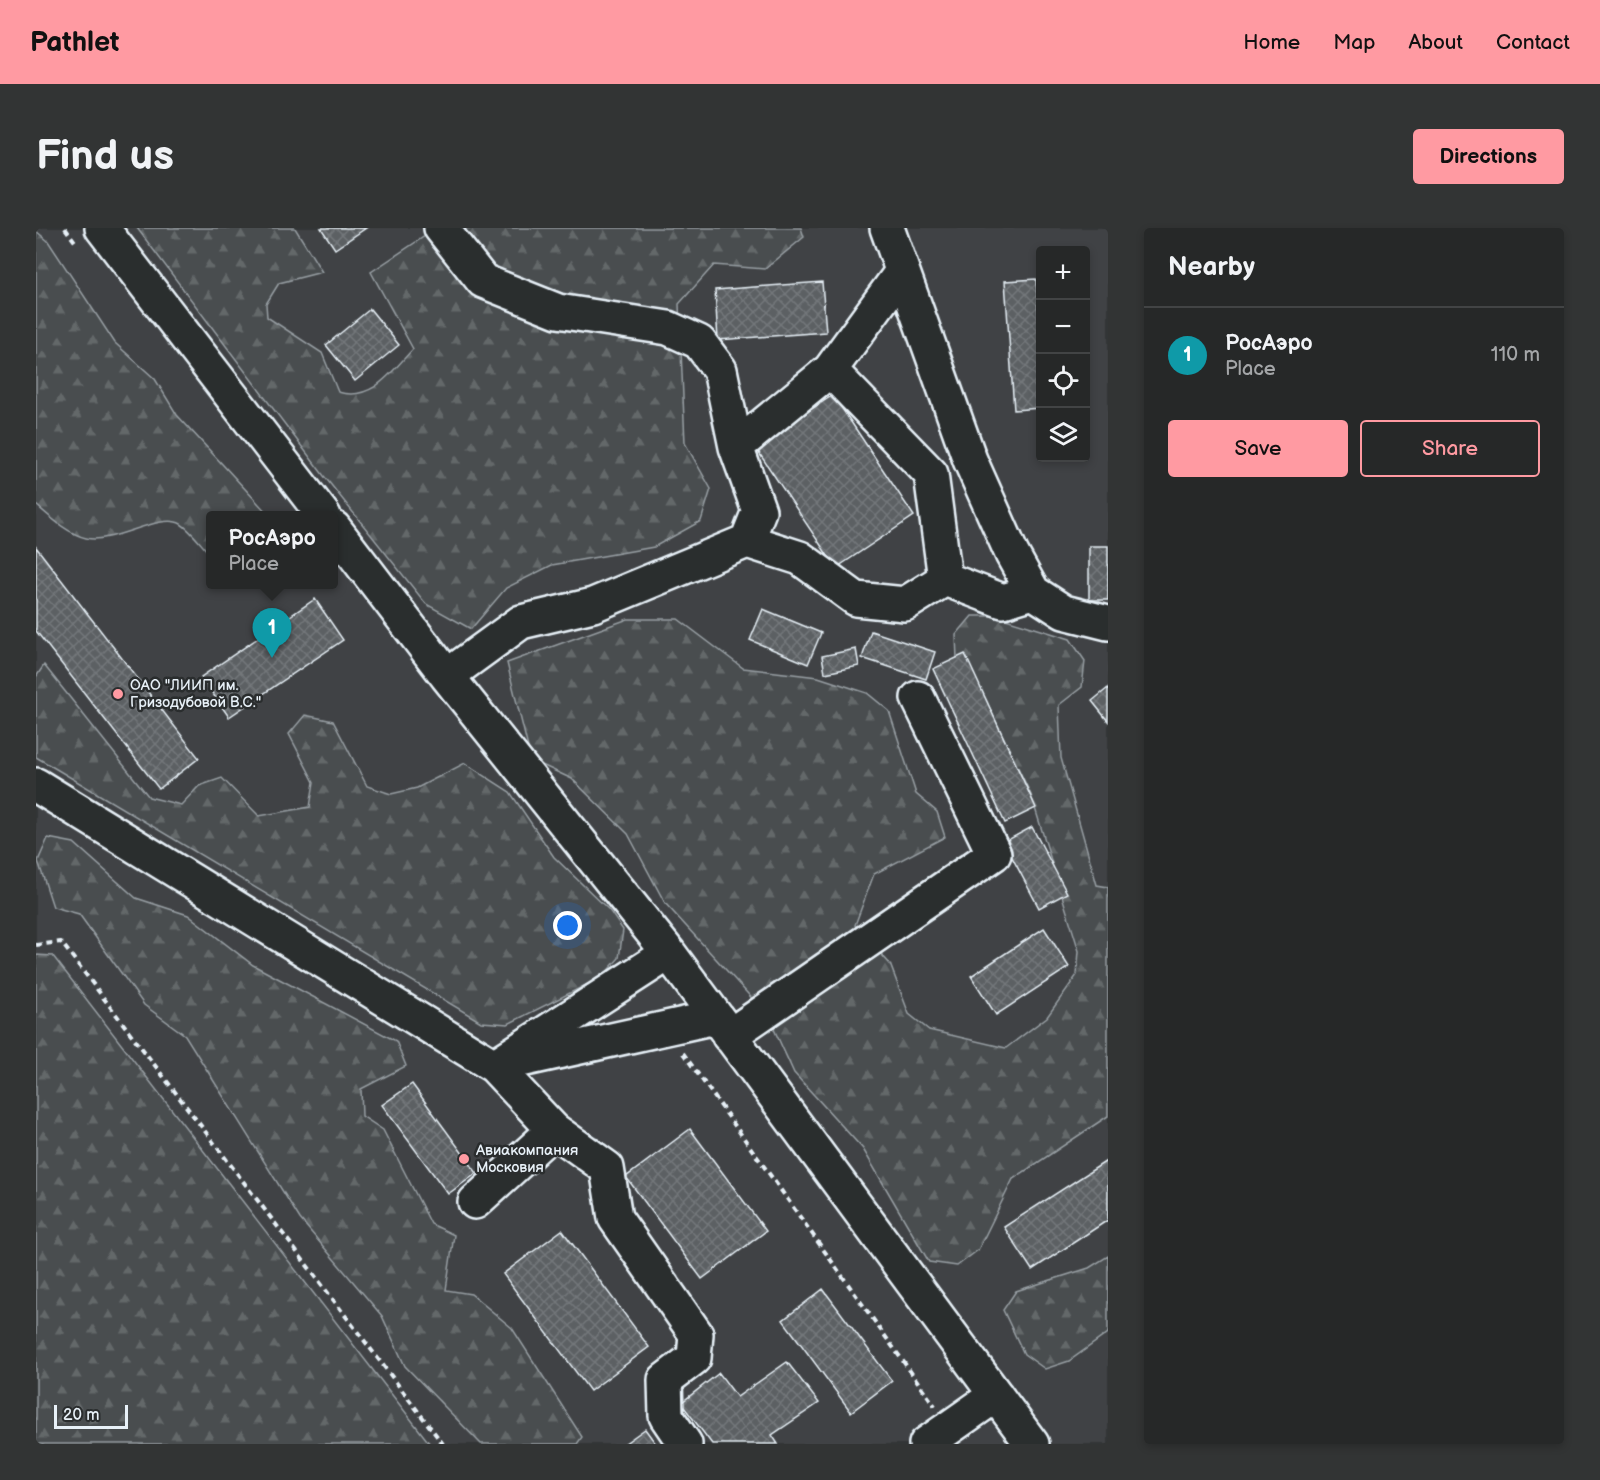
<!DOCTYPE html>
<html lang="en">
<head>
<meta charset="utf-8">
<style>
  :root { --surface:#262828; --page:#323434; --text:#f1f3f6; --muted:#a4a6a8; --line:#424445; --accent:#ff9aa2 }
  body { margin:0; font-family:"Balsamiq Sans",sans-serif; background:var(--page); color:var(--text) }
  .controls { position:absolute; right:18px; top:18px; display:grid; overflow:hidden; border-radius:6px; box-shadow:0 3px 9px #0003 }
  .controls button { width:54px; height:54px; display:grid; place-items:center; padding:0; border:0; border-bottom:2px solid var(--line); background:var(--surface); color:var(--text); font:30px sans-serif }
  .scale { position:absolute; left:18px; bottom:15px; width:74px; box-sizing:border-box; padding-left:6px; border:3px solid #e8f1f8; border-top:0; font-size:16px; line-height:21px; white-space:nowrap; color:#e8f1f8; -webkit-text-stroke:4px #2a2d2e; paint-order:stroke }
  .you { position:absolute; left:532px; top:698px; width:21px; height:21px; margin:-15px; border:4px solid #fff; border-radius:50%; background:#1a73e8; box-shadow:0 0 0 9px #1a73e833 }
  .badge { display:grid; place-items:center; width:39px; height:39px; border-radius:50%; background:var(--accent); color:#fff; font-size:20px; font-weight:700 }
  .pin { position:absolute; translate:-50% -50px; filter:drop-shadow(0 2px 3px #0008) }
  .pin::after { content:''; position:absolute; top:32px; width:21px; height:18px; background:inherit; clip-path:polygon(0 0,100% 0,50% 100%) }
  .popup { position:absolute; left:170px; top:283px; width:132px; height:78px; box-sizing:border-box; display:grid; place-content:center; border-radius:6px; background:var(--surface); filter:drop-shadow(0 2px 4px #0005); font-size:20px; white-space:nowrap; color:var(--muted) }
  .popup b { font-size:22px; color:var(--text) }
  .popup::after { content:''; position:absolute; left:50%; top:100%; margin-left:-12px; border:12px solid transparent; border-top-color:var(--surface) }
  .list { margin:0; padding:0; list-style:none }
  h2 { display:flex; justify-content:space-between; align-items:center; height:78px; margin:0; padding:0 24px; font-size:26px }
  h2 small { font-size:20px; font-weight:400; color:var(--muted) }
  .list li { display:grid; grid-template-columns:39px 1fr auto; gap:18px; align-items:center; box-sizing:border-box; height:96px; padding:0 24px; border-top:2px solid var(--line) }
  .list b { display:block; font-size:22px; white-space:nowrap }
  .list p { margin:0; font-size:20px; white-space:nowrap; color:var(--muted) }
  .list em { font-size:20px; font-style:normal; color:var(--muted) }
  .actions { display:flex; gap:12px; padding:18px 24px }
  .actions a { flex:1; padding:14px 0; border:2px solid var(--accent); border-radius:6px; text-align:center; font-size:21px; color:var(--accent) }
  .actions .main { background:var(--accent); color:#111 }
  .icon { flex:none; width:33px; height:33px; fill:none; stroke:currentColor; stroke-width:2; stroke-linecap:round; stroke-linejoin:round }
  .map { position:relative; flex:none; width:1072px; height:1216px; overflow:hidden; border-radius:6px }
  header { display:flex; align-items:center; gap:36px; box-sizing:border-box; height:84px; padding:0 30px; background:var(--accent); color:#111 }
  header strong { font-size:28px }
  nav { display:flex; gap:33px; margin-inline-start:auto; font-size:21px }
  .intro { display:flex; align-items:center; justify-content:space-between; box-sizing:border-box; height:144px; padding:0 36px }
  h1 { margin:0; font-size:42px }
  .button { padding:15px 27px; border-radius:6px; background:var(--accent); color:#111; font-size:21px; font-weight:700 }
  main { display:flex; gap:36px; padding:0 36px }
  aside { flex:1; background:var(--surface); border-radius:6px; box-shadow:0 3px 9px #0003 }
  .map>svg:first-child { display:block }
  .built { fill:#3f4244; fill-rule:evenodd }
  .forest { fill:url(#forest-firs); stroke:#989fa4; stroke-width:1.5 }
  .building { fill:url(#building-cross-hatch); stroke:#e8f1f8; stroke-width:1.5 }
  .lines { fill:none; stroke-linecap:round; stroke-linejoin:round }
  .minor-casing { stroke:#e8f1f8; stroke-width:38 }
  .path { stroke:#e8f1f8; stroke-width:4; stroke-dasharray:6 4.5; stroke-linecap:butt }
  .minor { stroke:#2a2d2e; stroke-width:33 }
  .poi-dot { fill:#ff9aa2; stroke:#2a2d2e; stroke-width:2 }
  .labels { text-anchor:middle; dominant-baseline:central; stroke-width:5; stroke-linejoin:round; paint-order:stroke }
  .poi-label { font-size:15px; fill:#e8f1f8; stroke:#2a2d2e; text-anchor:start }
</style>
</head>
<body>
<header>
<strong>Pathlet</strong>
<nav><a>Home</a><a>Map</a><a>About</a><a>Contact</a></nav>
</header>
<div class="intro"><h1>Find us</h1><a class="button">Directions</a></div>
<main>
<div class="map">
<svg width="1072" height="1216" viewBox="0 0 1072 1216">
  <defs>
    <pattern id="forest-firs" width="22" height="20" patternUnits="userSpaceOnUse" patternTransform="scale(1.5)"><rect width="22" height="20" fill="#494d4f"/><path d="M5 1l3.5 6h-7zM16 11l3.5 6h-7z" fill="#636769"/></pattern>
    <pattern id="building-cross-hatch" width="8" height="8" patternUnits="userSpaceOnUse" patternTransform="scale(1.5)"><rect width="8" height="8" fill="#5c6063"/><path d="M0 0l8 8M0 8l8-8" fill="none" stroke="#73777a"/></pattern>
  </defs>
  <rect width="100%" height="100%" fill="#323536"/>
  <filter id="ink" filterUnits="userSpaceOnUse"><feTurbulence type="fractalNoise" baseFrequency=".0167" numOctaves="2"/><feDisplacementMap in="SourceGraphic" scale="12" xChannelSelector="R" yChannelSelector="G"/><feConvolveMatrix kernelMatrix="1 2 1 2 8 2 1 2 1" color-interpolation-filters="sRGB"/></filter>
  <g filter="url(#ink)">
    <path class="built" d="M0,0H1072V1216H0ZM1005,22H1050V230H1005ZM174,288H298V356H174Z"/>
    <path class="forest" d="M101,0H259L286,44L243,55L230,76L231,89L286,125L302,164C337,174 356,143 377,121L335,44L401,0H765L768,9L729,41L678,37L643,76L649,215L675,261L665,293L618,319L516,337L470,360L435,401L390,376L288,248Z
      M0,3L12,13L79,115L119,151L141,187L233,287L174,288V326C165,317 156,303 145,296C124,284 76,317 50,310C32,306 14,289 0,277Z
      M936,388H960L1034,411L1049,433L1046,459L1023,477L1025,530L1061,657L1072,659V888L977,951L942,1022L921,1038L893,1034L827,921L758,845L732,788L629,675L592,606L536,551L495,532L471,435L592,391H642L707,440L782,449L831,465L853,483L880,566L901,584L909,609L838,646L819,697L854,736L873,786L893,802L970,820L1011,789L1041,747L1043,723L995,567L939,449L921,431L920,407Z
      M8,437L113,569L145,577L163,558L186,550L223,588L274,579L278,554L253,506L269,487L297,493L331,558L355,566L381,560L429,535L474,564L518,629L573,682L587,702L583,730L566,749L472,796L445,794L0,529V449Z
      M12,610L38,615L100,670L152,687L217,737L360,813L370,838L325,861L326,888L347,902L395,996L418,1007L410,1062L435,1066L476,1100L546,1209L541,1216H445L369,1138L346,1088L264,991L149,807L108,777L43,686L17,679L2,633Z
      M0,727L17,728L394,1216H0Z
      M1072,1028V1105L1033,1133L1009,1141L988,1126L967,1082L980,1063L1053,1040Z"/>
    <path class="building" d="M285,0H330L299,21Z
      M1000,51L1005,121V180L978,182L969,53Z
      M786,54L790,104L682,112L679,62Z
      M334,81L363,117L319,153L290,117Z
      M797,167L878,288L800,340L719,219Z
      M1053,318H1072V372H1053Z
      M0,319L163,530L123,561L0,403Z
      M279,371L307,412L193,489L165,449Z
      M727,381L785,405L772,436L714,412Z
      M835,403L899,424L890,451L826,430Z
      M820,421L823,438L789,445L786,428Z
      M929,426L1000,580L969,595L897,441Z
      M1072,460V493L1056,473Z
      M996,599L1031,665L1003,680L968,614Z
      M1008,700L1033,739L960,787L935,748Z
      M376,856L441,945L412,966L346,877Z
      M654,901L730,1003L666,1051L590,949Z
      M1072,932V992L996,1042L968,999Z
      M526,1002L613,1119L554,1163L467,1046Z
      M787,1061L856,1153L815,1184L747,1092Z
      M751,1134L783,1175L736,1207L742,1216H676L645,1175L683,1145L701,1169Z
      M609,1201L620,1216H588Z"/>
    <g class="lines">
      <g class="minor-casing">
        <path id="minor" d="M66,0L288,288
          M405,0L447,53L522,83L632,100L663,114L684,142L700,219L723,283L711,313L557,377L485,394L411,448
          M851,0L934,232L976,326L997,364L1028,384L1072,395
          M700,219L794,142
          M298,300L411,448L633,725L996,1216
          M711,313L764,330L820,371L869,376L909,351L895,246L794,142L865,45
          M909,351L967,373L997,364
          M0,557L458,838L680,789
          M633,725L458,838L518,902L571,940L579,990L660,1106L658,1130L629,1152L630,1188L649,1216
          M693,808L958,626L882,470
          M439,974L518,902
          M890,1216L960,1167"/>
      </g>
      <path class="path" d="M29,0L40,15
        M0,717L25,714L407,1216
        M647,825L899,1178"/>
      <use href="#minor" class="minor"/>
    </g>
  </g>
  <g class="poi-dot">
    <circle cx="82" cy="466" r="6"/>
    <circle cx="428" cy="931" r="6"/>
  </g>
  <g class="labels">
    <g class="poi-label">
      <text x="94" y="457">ОАО "ЛИИП им.<tspan x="94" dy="17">Гризодубовой В.С."</tspan></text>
      <text x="440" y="922">Авиакомпания<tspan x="440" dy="17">Московия</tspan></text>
    </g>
  </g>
</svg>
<div class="controls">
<button>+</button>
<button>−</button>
<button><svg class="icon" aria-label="locate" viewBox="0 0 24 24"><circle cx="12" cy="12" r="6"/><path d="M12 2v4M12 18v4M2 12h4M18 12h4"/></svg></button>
<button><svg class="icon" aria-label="layers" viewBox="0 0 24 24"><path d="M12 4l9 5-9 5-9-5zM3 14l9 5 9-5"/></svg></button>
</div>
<div class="scale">20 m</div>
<div class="you"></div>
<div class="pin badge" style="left:236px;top:430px;background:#0f9aa8">1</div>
<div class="popup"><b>РосАэро</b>Place</div>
</div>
<aside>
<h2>Nearby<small></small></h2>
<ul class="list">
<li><span class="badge" style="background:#0f9aa8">1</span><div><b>РосАэро</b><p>Place</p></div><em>110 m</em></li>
</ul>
<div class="actions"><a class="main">Save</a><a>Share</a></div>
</aside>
</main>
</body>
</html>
